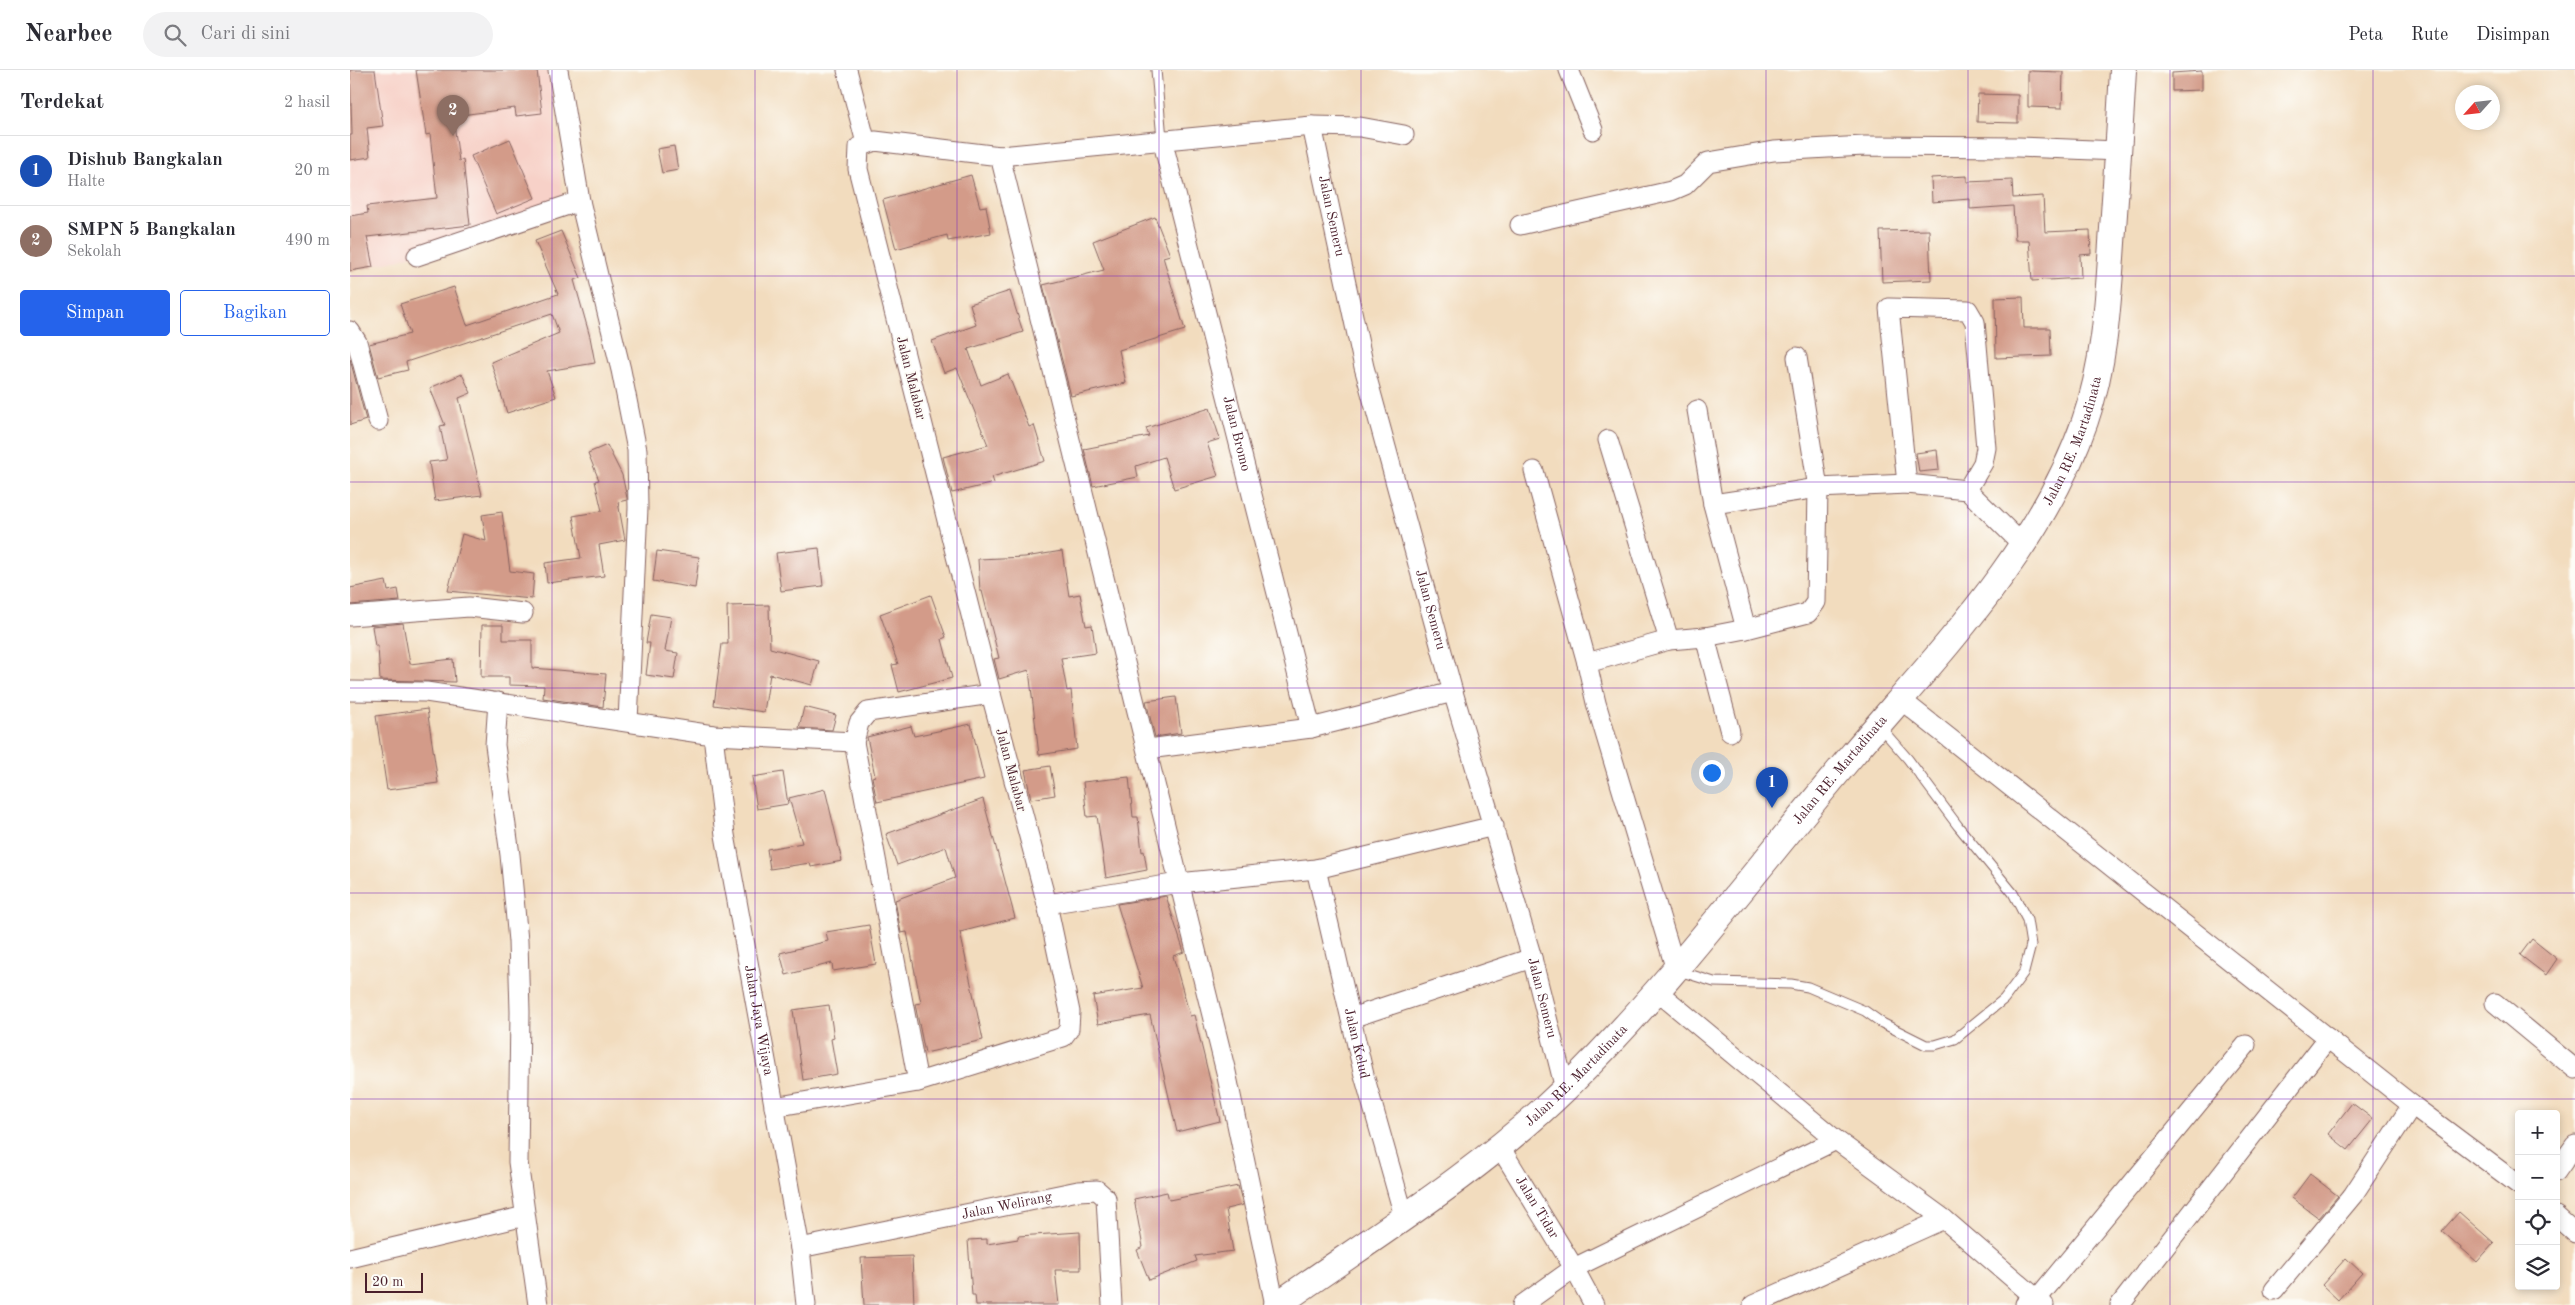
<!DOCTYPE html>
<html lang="id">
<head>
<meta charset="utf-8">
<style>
  :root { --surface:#fff; --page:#f2f2f3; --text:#2b2b33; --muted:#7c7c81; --line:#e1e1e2; --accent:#2563eb }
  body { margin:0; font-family:"Old Standard TT",serif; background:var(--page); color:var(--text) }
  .controls { position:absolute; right:15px; bottom:15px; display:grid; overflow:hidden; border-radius:5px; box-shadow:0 2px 8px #0003 }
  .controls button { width:45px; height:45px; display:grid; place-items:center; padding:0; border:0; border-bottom:1px solid var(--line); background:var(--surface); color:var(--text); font:25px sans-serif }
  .compass { position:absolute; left:2105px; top:15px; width:45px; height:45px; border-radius:50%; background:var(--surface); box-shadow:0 2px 8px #0003; rotate:243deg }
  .scale { position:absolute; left:15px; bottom:12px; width:58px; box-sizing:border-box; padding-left:5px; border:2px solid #4a1f2b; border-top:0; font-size:14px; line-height:18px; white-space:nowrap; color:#4a1f2b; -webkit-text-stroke:4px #fdfcf7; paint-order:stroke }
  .you { position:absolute; left:1361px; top:702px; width:18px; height:18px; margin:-12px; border:4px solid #fff; border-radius:50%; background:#1a73e8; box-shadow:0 0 0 8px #1a73e833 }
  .badge { display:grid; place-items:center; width:32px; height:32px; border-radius:50%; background:var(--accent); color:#fff; font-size:16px; font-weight:700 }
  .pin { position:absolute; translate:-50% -41px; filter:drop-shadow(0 1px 2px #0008) }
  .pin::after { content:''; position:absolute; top:26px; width:18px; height:15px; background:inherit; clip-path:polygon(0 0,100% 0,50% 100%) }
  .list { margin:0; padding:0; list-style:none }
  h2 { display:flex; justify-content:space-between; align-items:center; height:65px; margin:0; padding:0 20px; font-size:21px }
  h2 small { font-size:16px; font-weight:400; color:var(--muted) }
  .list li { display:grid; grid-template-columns:32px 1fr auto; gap:15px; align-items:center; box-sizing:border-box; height:70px; padding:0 20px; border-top:1px solid var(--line) }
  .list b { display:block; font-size:19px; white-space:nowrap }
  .list p { margin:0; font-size:16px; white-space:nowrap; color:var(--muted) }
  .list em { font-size:16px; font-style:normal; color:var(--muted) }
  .actions { display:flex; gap:10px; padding:15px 20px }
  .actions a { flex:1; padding:11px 0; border:1px solid var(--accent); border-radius:5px; text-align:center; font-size:18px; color:var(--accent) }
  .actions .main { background:var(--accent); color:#fff }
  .icon { flex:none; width:28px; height:28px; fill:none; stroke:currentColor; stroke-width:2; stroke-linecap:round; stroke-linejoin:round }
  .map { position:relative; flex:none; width:2225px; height:1235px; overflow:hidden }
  header { display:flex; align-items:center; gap:30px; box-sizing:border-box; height:70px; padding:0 25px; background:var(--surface); border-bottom:1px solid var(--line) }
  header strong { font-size:24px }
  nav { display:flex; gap:28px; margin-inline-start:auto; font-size:18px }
  .search { width:350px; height:45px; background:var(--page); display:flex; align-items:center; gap:12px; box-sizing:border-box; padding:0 18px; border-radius:28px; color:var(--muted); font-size:19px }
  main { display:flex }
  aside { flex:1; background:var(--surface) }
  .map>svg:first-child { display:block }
  .built { fill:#f7d1c8 }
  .building { fill:#d39b89 }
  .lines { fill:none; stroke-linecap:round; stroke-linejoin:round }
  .lane-casing { stroke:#85615e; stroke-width:11 }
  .street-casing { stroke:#85615e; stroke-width:21 }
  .secondary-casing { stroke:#85615e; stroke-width:28 }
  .lane { stroke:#fff; stroke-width:9 }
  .street { stroke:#fff; stroke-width:19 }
  .secondary { stroke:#fff; stroke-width:26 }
  .grid { fill:none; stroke:#7b2cbf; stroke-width:1; stroke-opacity:0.55 }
  .labels { text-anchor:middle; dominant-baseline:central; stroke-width:4; stroke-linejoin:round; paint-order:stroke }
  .street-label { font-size:14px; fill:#4a1f2b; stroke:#fdfcf7 }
</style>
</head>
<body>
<header>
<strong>Nearbee</strong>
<div class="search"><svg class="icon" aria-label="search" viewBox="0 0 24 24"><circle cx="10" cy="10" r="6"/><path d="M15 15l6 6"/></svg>Cari di sini</div>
<nav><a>Peta</a><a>Rute</a><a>Disimpan</a></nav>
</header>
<main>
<aside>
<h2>Terdekat<small>2 hasil</small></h2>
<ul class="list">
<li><span class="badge" style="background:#1a4fb4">1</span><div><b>Dishub Bangkalan</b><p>Halte</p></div><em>20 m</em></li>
<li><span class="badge" style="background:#8d6e63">2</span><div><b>SMPN 5 Bangkalan</b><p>Sekolah</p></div><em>490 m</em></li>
</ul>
<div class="actions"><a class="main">Simpan</a><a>Bagikan</a></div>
</aside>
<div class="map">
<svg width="2225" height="1235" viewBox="0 0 2225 1235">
  <rect width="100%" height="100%" fill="#fdfcf7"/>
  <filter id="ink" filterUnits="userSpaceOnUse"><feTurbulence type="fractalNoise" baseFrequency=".02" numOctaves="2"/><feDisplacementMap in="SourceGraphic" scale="10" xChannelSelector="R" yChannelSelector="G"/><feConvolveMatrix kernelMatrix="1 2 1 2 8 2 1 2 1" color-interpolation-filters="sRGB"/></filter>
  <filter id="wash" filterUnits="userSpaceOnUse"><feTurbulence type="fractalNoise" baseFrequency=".0096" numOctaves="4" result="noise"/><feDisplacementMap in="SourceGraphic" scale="20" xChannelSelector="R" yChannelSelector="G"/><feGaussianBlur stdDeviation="1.12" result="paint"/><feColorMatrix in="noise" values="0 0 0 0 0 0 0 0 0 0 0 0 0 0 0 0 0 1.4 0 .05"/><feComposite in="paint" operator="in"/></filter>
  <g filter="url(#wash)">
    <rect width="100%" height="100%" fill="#f2dcbe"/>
    <path class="built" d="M0,0H199L213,132L42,192L0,199Z"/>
    <g id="blocks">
      <path class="building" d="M0,0H25L33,56L17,58L20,87L0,90V65H2Z
        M66,0H187L192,43L166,46L165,38L103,46L109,91L113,89L120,155L17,167L23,197L0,201V146L18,143L17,136L87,128L80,64L76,65Z
        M1678,1L1713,2L1712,38L1678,37Z
        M1852,1V20L1822,21V3Z
        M1628,24L1668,25V53L1627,52Z
        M160,69L185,128L146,144L121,86Z
        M324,76L328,100L312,103L307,79Z
        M621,105L630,137L636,136L641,163L598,171L597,165L546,179L533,130Z
        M1617,106V112L1662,110L1663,128L1693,126L1695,162L1740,160L1741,184L1730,185L1731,208L1682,211L1679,170H1665L1663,136L1620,139V129L1582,132L1581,108Z
        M805,147L820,185L813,187L835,260L769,280L776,313L721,326L693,215L754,200L743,171Z
        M1579,160L1581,210L1532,212L1530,161Z
        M211,161L231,208L224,210L240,267L245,293L197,301L206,327L157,343L141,292L209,263L202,244L56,292L58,300L28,307L19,274L60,264L50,234L104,217L117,255L208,224L185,171Z
        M660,221L673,262L618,279L631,315L658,304L679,357L684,355L695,391L642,407L644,413L602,423L593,387L638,375L607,298L594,303L582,271L626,255L620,234Z
        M1673,227L1674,258H1700L1701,286L1646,288L1645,228Z
        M0,289L16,350L0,355Z
        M112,304L121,323L109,328L132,425L85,431L79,392L97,390L90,356L95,355L80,318Z
        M860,338L870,369L857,373L868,406L824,419L814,387L786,396L788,407L743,416L734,379L799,366L796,358Z
        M257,375L272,405L277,428V430L268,432L275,470L249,475L254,506L197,513L195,493L231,488L223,446L252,441L245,411L249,410L238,383Z
        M1587,380L1589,400L1569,402L1566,383Z
        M152,442L160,501L184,504L182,529L98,521L112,464L136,471L132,445Z
        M469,478L473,516L431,521L426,483Z
        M307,481L349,487L345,518L303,511Z
        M712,481L719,526L730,524L736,556L742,555L746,583L711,588L717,621L721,620L727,679L689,685L679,600L649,609L644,589L649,588L632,521H630L628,489L675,487Z
        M36,511L38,521L48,519L50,531L0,535V518Z
        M581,525L596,567L592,569L602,608L549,622L542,595L548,594L530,544Z
        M419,535L420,578L469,591L462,615L420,604L414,642L364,635L372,574H378L377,536Z
        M301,544L321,547L315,581L328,583L324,609L296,605L300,573H296Z
        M53,553L60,594L103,589L105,612L30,610L28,576H25L22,556Z
        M132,555H153V570H182V598L256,604L253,637L193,628L194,616L159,615V607H131Z
        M826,627L831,663L805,667L796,631Z
        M454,637L486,645L482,660L449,658Z
        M77,639L88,713L37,720L26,646Z
        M621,654L634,709L527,732L522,707L525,706L517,667L561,656L564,666Z
        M700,696L705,725L681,729L675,700Z
        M433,702L438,734L407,739L402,707Z
        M779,707L783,747H788L792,782L794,781L797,800L756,808L747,746L737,747L733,712Z
        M475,719L492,791L461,797L460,793L420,799L417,779L452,773L439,728Z
        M633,729L665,848L610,862L633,970L575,983L565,934L571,933L557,862L551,863L545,830L605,808L596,777L547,795L536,764Z
        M816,826L834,882L823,886L840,946L844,945L870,1051L827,1062L800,945L748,954L743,926L793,918L767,834Z
        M519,855L526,894L483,901L482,893L436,905L430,883L478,871L476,862Z
        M2182,869L2207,889L2196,905L2170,885Z
        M479,935L484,968L481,969L487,1004L453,1010L443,940Z
        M2002,1033L2023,1049L1998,1080L1978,1064Z
        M1960,1104L1988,1126L1969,1148L1942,1128Z
        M888,1116L893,1135L876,1139L883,1181L845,1186L847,1191L799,1210L787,1180L793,1177L784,1129L817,1122L819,1130Z
        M2109,1142L2144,1173L2127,1192L2092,1161Z
        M730,1162L731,1200H705L709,1235H626L625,1225H622L618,1170L637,1169V1174L668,1169V1166Z
        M562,1186L564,1235H514L511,1188Z
        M1996,1188L2012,1203L1988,1230L1972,1215Z"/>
    </g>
  </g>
  <g filter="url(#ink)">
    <use href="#blocks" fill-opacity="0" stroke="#85615e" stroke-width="1"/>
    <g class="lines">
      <g class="lane-casing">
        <path id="lane" d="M806,0L812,69
          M1329,901L1364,912L1441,914L1458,917L1515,941L1532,953L1576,975H1585L1605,969L1654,929L1674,902L1681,875L1677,850L1663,823L1608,756L1558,689L1530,657"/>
      </g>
      <g class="street-casing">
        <g id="street">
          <path d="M208,0L230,131L271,300L287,380L288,438L278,651"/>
          <path d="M497,0L516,73"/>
          <path d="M1219,0L1243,60"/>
          <path id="s1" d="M962,56L1014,297L1103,622L1182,888L1215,1019"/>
          <path id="s2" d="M812,69L961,658"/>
          <path d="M650,86L876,1002L925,1235"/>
          <path d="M1170,155L1321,121L1335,115L1358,92L1424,81L1514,76L1668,77L1768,81"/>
          <path d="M67,186L230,131"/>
          <path d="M0,261L7,272L28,351"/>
          <path d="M1347,340L1363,434"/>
          <path d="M1258,370L1319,570"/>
          <path d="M1184,401L1237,593"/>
          <path d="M1557,414L1539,238L1618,240L1625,252L1636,378L1633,393L1617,420"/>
          <path d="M0,546L119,537L173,543"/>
          <path d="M1396,559L1458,543L1466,532L1468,418L1447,287"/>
          <path d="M1355,567L1380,662"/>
          <path d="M0,621L76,622L363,665L504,672"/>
          <path d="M1550,629L2062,1035L2169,1115"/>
          <path d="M148,632L145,675L160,785L168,871L170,942L168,1092L188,1235"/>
          <path id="s3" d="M363,665L375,765L450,1178L456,1235"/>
          <path d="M798,679L961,658L1103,622"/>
          <path id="s4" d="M966,799L1014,1005L1054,1146"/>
          <path d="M697,834L641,624L508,99L509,77L525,71L650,86L962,56L1010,57L1054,65"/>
          <path d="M1326,900L1246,633L1237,593L1319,570L1355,567L1396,559L1363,434L1468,418L1557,414L1617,420L1672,474"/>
          <path d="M1308,922L1486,1070L1594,1149L1694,1235"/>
          <path d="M2145,933L2225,999"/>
          <path d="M1001,948L1182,888"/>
          <path d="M568,1012L504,672L509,653L518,642L641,624"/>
          <path d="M424,1037L568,1012L713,967L719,959L720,942L697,834L829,813L966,799L1144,756"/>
          <path id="s5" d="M1150,1077L1224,1198L1244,1235"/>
          <path d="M2206,1102L2225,1075"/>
          <path d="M2206,1146L2225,1163"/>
          <path id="s6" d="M450,1178L728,1121L747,1120L756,1128L762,1235"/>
          <path d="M0,1188L175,1146"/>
          <path d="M1924,1220L2003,1125L2062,1035"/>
          <path d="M1675,1234L1687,1229L1896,975"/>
          <path d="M1172,1235L1224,1198L1486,1070"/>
          <path d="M1403,1235L1594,1149"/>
          <path d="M1770,1235L1978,968"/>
        </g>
      </g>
      <g class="secondary-casing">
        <g id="secondary">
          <path id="s7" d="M927,1235C1025,1166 1130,1102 1216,1018C1321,915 1408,796 1503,684C1589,583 1691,479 1735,351C1755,293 1758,233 1762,173C1766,115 1770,58 1773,0"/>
        </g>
      </g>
      <use href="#lane" class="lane"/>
      <use href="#street" class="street"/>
      <use href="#secondary" class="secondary"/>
    </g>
  </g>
  <path class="grid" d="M202,0V1235M405,0V1235M607,0V1235M809,0V1235M1011,0V1235M1214,0V1235M1416,0V1235M1618,0V1235M1820,0V1235M2023,0V1235M0,206H2225M0,412H2225M0,618H2225M0,823H2225M0,1029H2225"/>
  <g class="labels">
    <g class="street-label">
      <text stroke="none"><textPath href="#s1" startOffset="92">Jalan Semeru</textPath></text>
      <text transform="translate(561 308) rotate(76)">Jalan Malabar</text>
      <text stroke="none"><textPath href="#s2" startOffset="304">Jalan Bromo</textPath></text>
      <text stroke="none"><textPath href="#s7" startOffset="1188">Jalan RE. Martadinata</textPath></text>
      <text stroke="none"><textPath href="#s1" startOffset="498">Jalan Semeru</textPath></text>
      <text stroke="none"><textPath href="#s7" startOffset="782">Jalan RE. Martadinata</textPath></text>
      <text transform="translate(661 700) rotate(75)">Jalan Malabar</text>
      <text stroke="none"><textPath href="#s1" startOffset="902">Jalan Semeru</textPath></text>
      <text stroke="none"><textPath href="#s3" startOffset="289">Jalan Jaya Wijaya</textPath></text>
      <text stroke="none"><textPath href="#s4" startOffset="179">Jalan Kelud</textPath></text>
      <text stroke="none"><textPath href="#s7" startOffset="378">Jalan RE. Martadinata</textPath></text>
      <text stroke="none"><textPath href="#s6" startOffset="211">Jalan Welirang</textPath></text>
      <text stroke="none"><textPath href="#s5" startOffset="71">Jalan Tidar</textPath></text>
    </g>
  </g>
</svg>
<div class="controls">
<button>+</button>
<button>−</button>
<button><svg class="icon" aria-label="locate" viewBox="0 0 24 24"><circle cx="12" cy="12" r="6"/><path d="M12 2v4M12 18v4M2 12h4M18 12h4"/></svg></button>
<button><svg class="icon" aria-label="layers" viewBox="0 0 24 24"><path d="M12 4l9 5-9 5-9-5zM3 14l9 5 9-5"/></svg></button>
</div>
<svg class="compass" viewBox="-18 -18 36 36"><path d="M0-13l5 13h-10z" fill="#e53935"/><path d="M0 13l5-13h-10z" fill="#7c7c81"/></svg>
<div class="scale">20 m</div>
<div class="you"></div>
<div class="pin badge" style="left:1422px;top:738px;background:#1a4fb4">1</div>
<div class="pin badge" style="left:103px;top:66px;background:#8d6e63">2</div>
</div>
</main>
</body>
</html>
